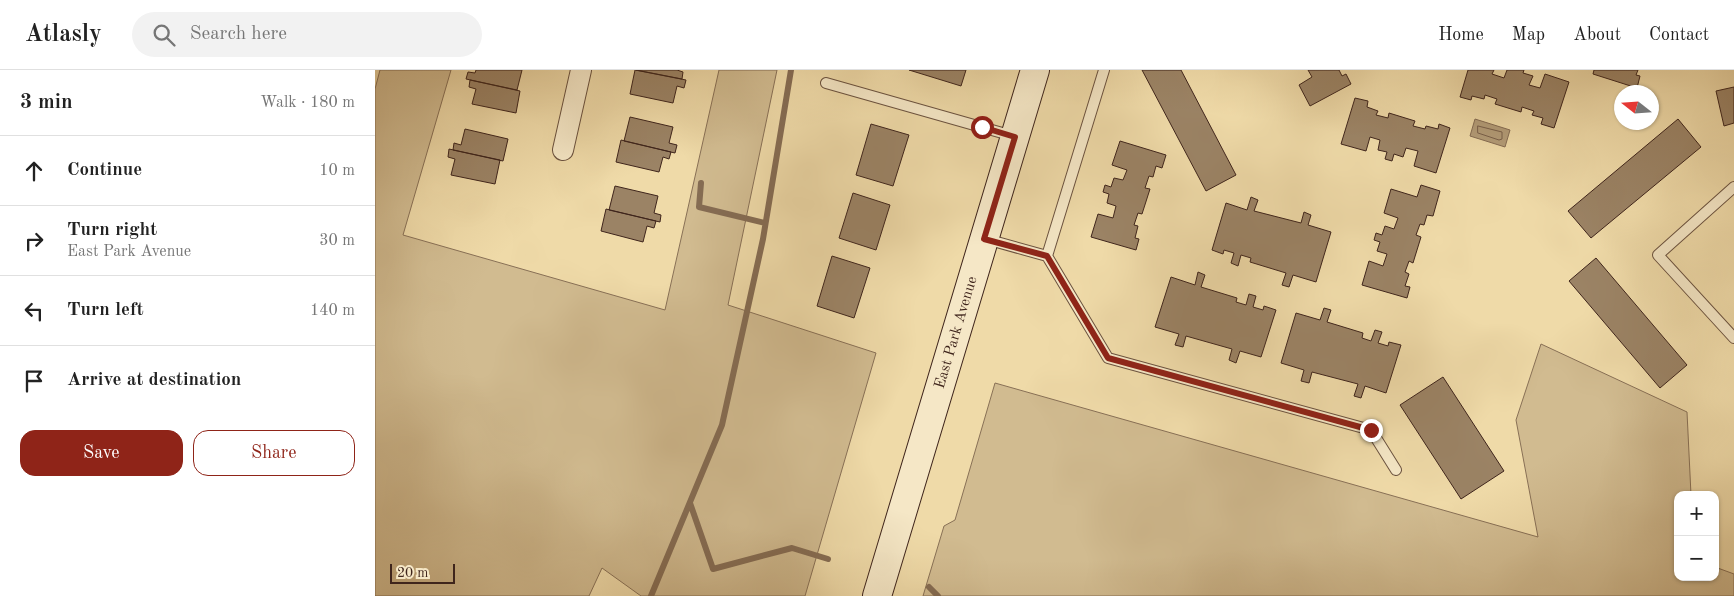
<!DOCTYPE html>
<html lang="en">
<head>
<meta charset="utf-8">
<style>
  :root { --surface:#fff; --page:#f2f2f2; --text:#222; --muted:#767676; --line:#e0e0e0; --accent:#8f2418 }
  body { margin:0; font-family:"Old Standard TT",serif; background:var(--page); color:var(--text) }
  .controls { position:absolute; right:15px; bottom:15px; display:grid; overflow:hidden; border-radius:10px; box-shadow:0 1px 4px #0004 }
  .controls button { width:45px; height:45px; display:grid; place-items:center; padding:0; border:0; border-bottom:1px solid var(--line); background:var(--surface); color:var(--text); font:25px sans-serif }
  .compass { position:absolute; left:1239px; top:15px; width:45px; height:45px; border-radius:50%; background:var(--surface); box-shadow:0 1px 4px #0004; rotate:287deg }
  .scale { position:absolute; left:15px; bottom:12px; width:65px; box-sizing:border-box; padding-left:5px; border:2px solid #3f251c; border-top:0; font-size:14px; line-height:18px; white-space:nowrap; color:#3f251c; -webkit-text-stroke:4px #f5e7c6; paint-order:stroke }
  .stop { position:absolute; width:15px; height:15px; margin:-11px; border:4px solid #8f2418; border-radius:50%; background:#fff }
  .stop.end { background:#8f2418; border-color:#fff; box-shadow:0 1px 5px #0008 }
  .list { margin:0; padding:0; list-style:none }
  h2 { display:flex; justify-content:space-between; align-items:center; height:65px; margin:0; padding:0 20px; font-size:21px }
  h2 small { font-size:16px; font-weight:400; color:var(--muted) }
  .list li { display:grid; grid-template-columns:32px 1fr auto; gap:15px; align-items:center; box-sizing:border-box; height:70px; padding:0 20px; border-top:1px solid var(--line) }
  .list b { display:block; font-size:19px; white-space:nowrap }
  .list p { margin:0; font-size:16px; white-space:nowrap; color:var(--muted) }
  .list em { font-size:16px; font-style:normal; color:var(--muted) }
  .actions { display:flex; gap:10px; padding:15px 20px }
  .actions a { flex:1; padding:11px 0; border:1px solid var(--accent); border-radius:15px; text-align:center; font-size:18px; color:var(--accent) }
  .actions .main { background:var(--accent); color:#fff }
  .icon { flex:none; width:28px; height:28px; fill:none; stroke:currentColor; stroke-width:2; stroke-linecap:round; stroke-linejoin:round }
  .map { position:relative; flex:none; width:1359px; height:526px; overflow:hidden }
  header { display:flex; align-items:center; gap:30px; box-sizing:border-box; height:70px; padding:0 25px; background:var(--surface); border-bottom:1px solid var(--line) }
  header strong { font-size:24px }
  nav { display:flex; gap:28px; margin-inline-start:auto; font-size:18px }
  .search { width:350px; height:45px; background:var(--page); display:flex; align-items:center; gap:12px; box-sizing:border-box; padding:0 18px; border-radius:28px; color:var(--muted); font-size:19px }
  main { display:flex }
  aside { flex:1; background:var(--surface) }
  .map>svg:first-child { display:block }
  .green { fill:#d1bb90; stroke:#887056 }
  .water { fill:#b39c78; stroke:#856c53 }
  .lines { fill:none; stroke-linecap:round; stroke-linejoin:round }
  .shore { stroke:#79604a; stroke-width:1 }
  .stream { stroke:#856c53; stroke-width:6 }
  .building { fill:#9b8365; stroke:#3f251c }
  .service-casing { stroke:#6b523f; stroke-width:12 }
  .minor-casing { stroke:#6b523f; stroke-width:22 }
  .secondary-casing { stroke:#3f251c; stroke-width:30 }
  .service { stroke:#f5e7c6; stroke-width:10 }
  .minor { stroke:#f5e7c6; stroke-width:20 }
  .secondary { stroke:#f5e7c6; stroke-width:28 }
  .route { stroke:#8f2418; stroke-width:6 }
  .labels { text-anchor:middle; dominant-baseline:central; stroke-width:5; stroke-linejoin:round; paint-order:stroke }
  .street-label { font-size:15px; fill:#3f251c; stroke:#f5e7c6 }
</style>
</head>
<body>
<header>
<strong>Atlasly</strong>
<div class="search"><svg class="icon" aria-label="search" viewBox="0 0 24 24"><circle cx="10" cy="10" r="6"/><path d="M15 15l6 6"/></svg>Search here</div>
<nav><a>Home</a><a>Map</a><a>About</a><a>Contact</a></nav>
</header>
<main>
<aside>
<h2>3 min<small>Walk · 180 m</small></h2>
<ul class="list">
<li><svg class="icon" aria-label="ahead" viewBox="0 0 24 24"><path d="M12 20V5M6 11l6-6 6 6"/></svg><div><b>Continue</b></div><em>10 m</em></li>
<li><svg class="icon" aria-label="right" viewBox="0 0 24 24"><path d="M7 20v-9h11M14 6l5 5-5 5"/></svg><div><b>Turn right</b><p>East Park Avenue</p></div><em>30 m</em></li>
<li><svg class="icon" aria-label="left" viewBox="0 0 24 24"><path d="M17 20v-9H6M10 6l-5 5 5 5"/></svg><div><b>Turn left</b></div><em>140 m</em></li>
<li><svg class="icon" aria-label="arrive" viewBox="0 0 24 24"><path d="M6 21V4h12l-3 4 3 4H6"/></svg><div><b>Arrive at destination</b></div></li>
</ul>
<div class="actions"><a class="main">Save</a><a>Share</a></div>
</aside>
<div class="map">
<svg width="1359" height="526" viewBox="0 0 1359 526">
  <rect width="100%" height="100%" fill="#efdaa8"/>
  <filter id="stains"><feTurbulence type="fractalNoise" baseFrequency=".004" numOctaves="4"/><feColorMatrix values="0 0 0 0 .2 0 0 0 0 .09 0 0 0 0 .02 0 0 0 .5 -.17"/></filter>
  <radialGradient id="worn" r=".72"><stop offset=".6" stop-color="#630" stop-opacity="0"/><stop offset="1" stop-color="#630" stop-opacity=".3"/></radialGradient>
  <path class="green" d="M5,0H76L28,165L290,240L344,0H402L353,235L501,283L430,526H266L227,498L214,526H0V19Z
    M1166,274L1312,342L1316,425H1303V507H1340V497L1359,504V526H548L569,456L580,450L620,313L1163,467L1141,350Z"/>
  <path class="water" d="M1100,49L1135,60L1130,77L1095,66Z"/>
  <g class="lines">
    <path class="shore" d="M1103,56L1127,62V69L1124,70L1103,63Z"/>
    <path class="stream" d="M326,113L324,137L390,153
      M315,433L338,499L417,478L453,489
      M554,517L563,526
      M276,526L347,355L388,169L416,0"/>
  </g>
  <path class="building" d="M101,0H147L142,20L91,9L93,2L100,3Z
    M260,0L311,10L309,18L302,16L298,33L255,24Z
    M261,0H302L308,2L307,9Z
    M534,0H591L586,16Z
    M767,0H806L861,105L831,121Z
    M933,0H964L967,6L971,4L976,14L935,36L924,15L937,7Z
    M1093,0H1119L1117,4L1129,8L1132,0H1149L1148,3L1158,6L1154,15L1165,18L1170,4L1194,12L1179,58L1166,54L1168,48L1157,45L1159,41L1147,37L1146,42L1120,34L1122,29L1110,25L1109,29L1097,26L1096,30L1085,27Z
    M1219,0H1263L1261,5L1265,6L1262,18L1218,4Z
    M95,10L145,21L141,43L97,34L101,19L94,17Z
    M1359,17V53L1349,56L1341,21Z
    M980,28L993,31L992,37L1003,41L1001,45L1013,48L1014,43L1040,51L1038,56L1050,59L1051,56L1063,59L1064,54L1075,58L1061,103L1039,96L1043,81L1031,78L1028,87L1019,84L1017,91L1010,89L1012,82L1003,80L1005,70L995,67L991,81L966,74Z
    M255,47L298,57L294,73L302,75L300,83L249,71Z
    M1303,49L1326,77L1216,168L1193,141Z
    M496,54L534,65L518,116L481,105Z
    M90,59L133,69L128,91L78,80L79,73L86,75Z
    M246,70L296,82L294,89L288,87L284,102L241,92Z
    M745,71L791,85L787,98L781,96L778,107L774,106L770,118L775,119L767,144L763,143L759,155L763,156L760,168L764,169L761,180L716,167L723,144L738,148L741,136L732,133L734,124L728,122L730,115L736,117L739,108L748,110L752,100L737,95Z
    M74,79L125,90L120,114L76,105L80,89L73,87Z
    M1046,115L1065,121L1058,146L1052,145L1049,155L1045,154L1041,165L1046,167L1038,193L1034,191L1030,202L1034,204L1030,216L1035,217L1032,228L987,215L994,191L1008,196L1012,184L1002,181L1005,172L999,170L1001,163L1007,165L1010,156L1019,159L1023,148L1009,143L1016,119L1042,127Z
    M240,116L283,126L279,143L286,145L285,152L234,140Z
    M478,123L515,135L501,180L464,168Z
    M876,127L883,130L879,141L926,153L929,142L936,145L933,155L956,162L941,212L918,205L914,217L907,215L911,203L875,192L876,188L866,185L863,196L856,193L859,183L849,180L848,184L837,180L851,133L872,140Z
    M231,139L281,151L279,158L272,156L268,172L226,161Z
    M457,186L495,198L479,248L442,236Z
    M1221,188L1312,295L1285,318L1194,211Z
    M823,202L830,205L826,217L862,228L861,232L871,235L874,224L881,226L878,237L888,240L889,236L901,240L886,287L865,281L861,293L854,290L857,279L811,266L808,277L800,275L804,264L780,257L796,207L820,215Z
    M949,238L956,240L952,252L988,263L987,268L996,271L1000,260L1007,262L1003,273L1013,276L1014,272L1026,275L1011,323L990,316L986,328L979,326L983,314L937,302L934,313L926,311L929,300L906,293L921,243L945,250Z
    M1068,307L1129,401L1086,429L1025,335Z"/>
  <g class="lines">
    <g class="service-casing">
      <path id="service" d="M729,0L672,186L733,288L996,360L1021,400
        M451,13L638,66
        M1359,117L1283,185L1359,268
        M611,169L672,186"/>
    </g>
    <g class="minor-casing">
      <path id="minor" d="M188,80L206,0"/>
    </g>
    <g class="secondary-casing">
      <g id="secondary">
        <path id="s1" d="M502,526L660,0"/>
      </g>
    </g>
    <use href="#service" class="service"/>
    <use href="#minor" class="minor"/>
    <use href="#secondary" class="secondary"/>
  </g>
  <g class="lines">
    <path class="route" d="M607,57L640,67L609,169L672,186L733,288L996,360"/>
  </g>
  <g class="labels">
    <g class="street-label">
      <text stroke="none"><textPath href="#s1" startOffset="275">East Park Avenue</textPath></text>
    </g>
  </g>
  <rect width="100%" height="100%" filter="url(#stains)"/>
  <rect width="100%" height="100%" fill="url(#worn)"/>
</svg>
<div class="controls">
<button>+</button>
<button>−</button>
</div>
<svg class="compass" viewBox="-18 -18 36 36"><path d="M0-13l5 13h-10z" fill="#e53935"/><path d="M0 13l5-13h-10z" fill="#767676"/></svg>
<div class="scale">20 m</div>
<div class="stop" style="left:607px;top:57px"></div>
<div class="stop end" style="left:996px;top:360px"></div>
</div>
</main>
</body>
</html>
